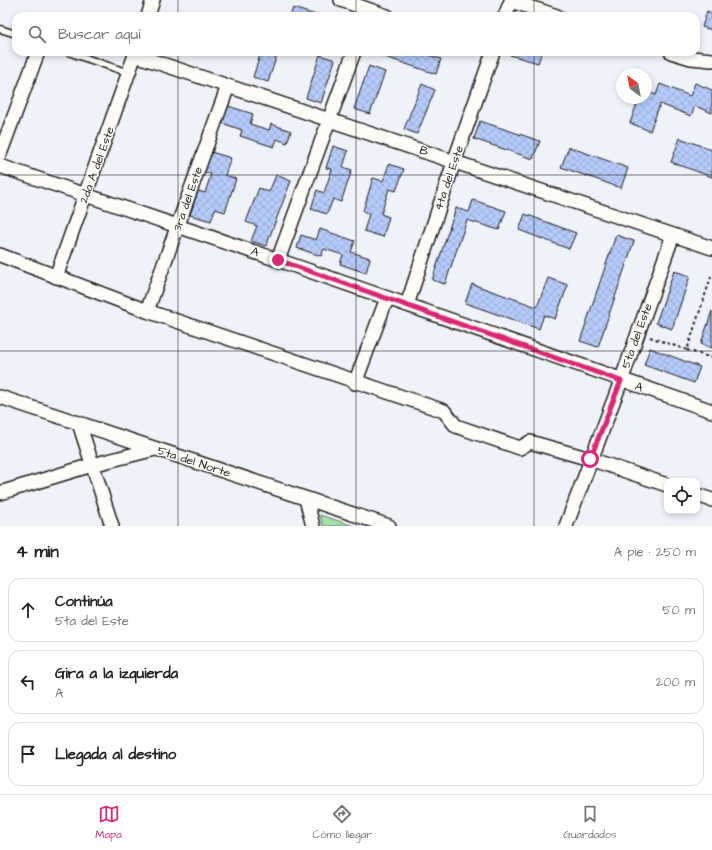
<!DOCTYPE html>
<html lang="es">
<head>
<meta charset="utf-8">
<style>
  :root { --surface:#fff; --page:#f2f2f2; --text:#222; --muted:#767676; --line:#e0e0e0; --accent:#db2777 }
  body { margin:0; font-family:"Architects Daughter",sans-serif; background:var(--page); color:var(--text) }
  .controls { position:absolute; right:12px; bottom:12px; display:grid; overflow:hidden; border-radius:8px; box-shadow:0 2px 6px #0003 }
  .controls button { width:36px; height:36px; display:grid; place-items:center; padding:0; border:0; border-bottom:1px solid var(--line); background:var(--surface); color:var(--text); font:20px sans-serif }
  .compass { position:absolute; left:616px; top:68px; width:36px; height:36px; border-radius:50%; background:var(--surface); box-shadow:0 2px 6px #0003; rotate:328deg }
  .stop { position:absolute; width:12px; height:12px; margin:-9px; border:3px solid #db2777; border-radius:50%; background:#fff }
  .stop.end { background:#db2777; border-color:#fff; box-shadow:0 1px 4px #0008 }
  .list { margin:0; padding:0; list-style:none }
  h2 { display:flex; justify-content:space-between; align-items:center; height:52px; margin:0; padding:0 16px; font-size:17px }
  h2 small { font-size:13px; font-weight:400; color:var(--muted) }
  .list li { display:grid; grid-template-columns:26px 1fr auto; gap:12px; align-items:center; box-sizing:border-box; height:64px; margin:0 8px 8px; padding:0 8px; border:1px solid var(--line); border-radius:12px }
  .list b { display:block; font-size:15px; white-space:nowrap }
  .list p { margin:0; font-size:13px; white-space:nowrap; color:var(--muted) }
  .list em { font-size:13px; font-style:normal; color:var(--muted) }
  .icon { flex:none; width:22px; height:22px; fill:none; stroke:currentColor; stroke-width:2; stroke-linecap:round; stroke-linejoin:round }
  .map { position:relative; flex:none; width:712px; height:526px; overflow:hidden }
  .search { position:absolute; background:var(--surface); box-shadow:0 2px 6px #0003; left:12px; right:12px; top:12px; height:44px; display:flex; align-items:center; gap:10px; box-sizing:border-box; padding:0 14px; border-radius:12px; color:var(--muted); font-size:15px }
  .sheet { height:268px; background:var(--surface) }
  nav { display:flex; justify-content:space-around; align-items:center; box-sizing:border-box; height:56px; border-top:1px solid var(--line); background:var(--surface); font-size:11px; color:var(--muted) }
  nav a { display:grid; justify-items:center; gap:2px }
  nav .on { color:var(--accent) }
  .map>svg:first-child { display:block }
  .park { fill:url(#park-tufts); stroke:#5e7f64 }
  .building { fill:url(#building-cross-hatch); stroke:#1c1c1c }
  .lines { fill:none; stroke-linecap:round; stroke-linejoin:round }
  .lane-casing { stroke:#1c1c1c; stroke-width:9 }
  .street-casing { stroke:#1c1c1c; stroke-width:16 }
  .path { stroke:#1c1c1c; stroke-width:2; stroke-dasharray:3 3; stroke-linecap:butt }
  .lane { stroke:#fdfcf7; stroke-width:6 }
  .street { stroke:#fdfcf7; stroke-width:13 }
  .route { stroke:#db2777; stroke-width:5 }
  .grid { fill:none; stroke:#1c1c1c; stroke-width:1; stroke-opacity:0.55 }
  .labels { text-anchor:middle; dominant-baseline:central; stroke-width:3; stroke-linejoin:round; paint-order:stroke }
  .street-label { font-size:12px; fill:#1c1c1c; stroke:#fdfcf7 }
</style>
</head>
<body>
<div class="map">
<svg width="712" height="526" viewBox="0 0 712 526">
  <defs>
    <pattern id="park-tufts" width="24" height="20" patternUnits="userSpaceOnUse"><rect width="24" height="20" fill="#a1e2ab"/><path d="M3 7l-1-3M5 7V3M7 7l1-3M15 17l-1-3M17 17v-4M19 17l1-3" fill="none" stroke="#8ac193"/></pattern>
    <pattern id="building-cross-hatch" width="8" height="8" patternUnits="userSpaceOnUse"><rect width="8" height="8" fill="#b5cbfa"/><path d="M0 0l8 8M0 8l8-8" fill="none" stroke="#9baed6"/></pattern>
  </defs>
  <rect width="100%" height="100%" fill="#eff2f8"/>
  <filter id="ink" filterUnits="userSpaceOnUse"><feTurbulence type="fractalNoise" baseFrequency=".025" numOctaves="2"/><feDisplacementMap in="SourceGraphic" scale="8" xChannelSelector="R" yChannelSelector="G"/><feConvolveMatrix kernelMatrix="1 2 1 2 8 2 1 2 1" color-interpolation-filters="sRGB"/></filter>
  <g filter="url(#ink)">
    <path class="park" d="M320,515L354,526H323Z"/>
    <path class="building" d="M293,8L319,16H290Z
      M707,11L712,13V30L702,27Z
      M261,52H278L268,82L253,77Z
      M380,52H419L441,59L436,74L379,55Z
      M511,52H542L538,63L510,55Z
      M320,55L335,60L321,103L306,98Z
      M369,66L385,72L370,114L354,109Z
      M695,83L712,90V113L695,106L691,116L660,104L650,131L630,123L639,98H646V91L656,95L660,84L690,96Z
      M422,84L435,90L417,134L404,129Z
      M228,106L253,114L250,124L269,130L271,124L291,131L287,143L277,139L274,147L240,136L242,130L222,123Z
      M480,121L540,141L533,159L474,139Z
      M680,138L712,150V177L671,162Z
      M333,146L348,151L343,167L352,170L341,202L333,199L327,214L311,209L317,190L324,193L332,169L326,168Z
      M569,147L628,168L621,188L561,167Z
      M211,152L231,158L225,175L236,179L225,212L215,209L211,221L190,215L198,191L205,193L211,174L204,172Z
      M389,164L404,169L396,191L389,189L381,214L389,217L383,237L364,231L369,214L363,211L373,178L383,181Z
      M276,175L291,181L266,246L251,241L257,226L246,222L259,188L269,192Z
      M473,200L506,211L499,230L467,220L445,284L432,280L456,208L469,212Z
      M525,214L576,233L569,249L519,230Z
      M320,229L355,241L351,252L370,258L366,273L340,264L343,255L324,249L321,256L297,248L301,235L316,240Z
      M616,235L634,241L598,347L580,341Z
      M674,271L690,276L672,329L656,323Z
      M548,278L568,285L555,319L544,315L539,329L465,303L472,284L537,307Z
      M712,311V348L701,344Z
      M650,348L700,367L694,383L644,365Z"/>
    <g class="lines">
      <g class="lane-casing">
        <path id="lane" d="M0,29L16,34
          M68,52L129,73"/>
      </g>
      <g class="street-casing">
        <path id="street" d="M341,0L387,16
          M148,16L153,0
          M505,16L511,1L557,16
          M671,52L691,58L712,60
          M135,55L712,248
          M0,154L38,52
          M0,166L278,260L712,411
          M0,255L147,311L444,411L456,426L520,448L530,442L590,459L667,485
          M278,260L354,52
          M56,277L136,52
          M407,305L454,162L493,52
          M147,311L228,86
          M355,383L387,298
          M0,397L389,526
          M79,423L112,526
          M0,493L92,465L155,449
          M697,495L712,500
          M306,499L313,526
          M566,526L621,381L673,235"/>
      </g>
      <path class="path" d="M650,337L687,350L712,274
        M687,350L712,358"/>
      <use href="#lane" class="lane"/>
      <use href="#street" class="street"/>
    </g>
  </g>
  <g class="lines" filter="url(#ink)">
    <path class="route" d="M278,260L621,381L590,459"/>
  </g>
  <path class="grid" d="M178,0V16M356,0V16M534,0V16M178,52V526M356,52V526M534,52V526M0,175H712M0,351H712"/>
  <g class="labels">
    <g class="street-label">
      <text transform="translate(424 151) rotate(19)">B</text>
      <text transform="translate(97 165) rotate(-70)">2da A del Este</text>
      <text transform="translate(449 178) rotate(-71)">4ta del Este</text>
      <text transform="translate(188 199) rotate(-71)">3ra del Este</text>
      <text transform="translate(255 252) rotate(19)">A</text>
      <text transform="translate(637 336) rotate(-70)">5ta del Este</text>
      <text transform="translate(639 387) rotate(18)">A</text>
      <text transform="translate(194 462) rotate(18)">5ta del Norte</text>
    </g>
  </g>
</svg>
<div class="controls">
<button><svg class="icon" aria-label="locate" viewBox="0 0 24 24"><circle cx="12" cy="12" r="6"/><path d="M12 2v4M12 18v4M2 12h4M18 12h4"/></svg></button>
</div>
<svg class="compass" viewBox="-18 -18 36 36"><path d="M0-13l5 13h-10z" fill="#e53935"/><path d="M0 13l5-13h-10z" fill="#767676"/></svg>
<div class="stop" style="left:590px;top:459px"></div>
<div class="stop end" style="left:278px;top:260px"></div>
<div class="search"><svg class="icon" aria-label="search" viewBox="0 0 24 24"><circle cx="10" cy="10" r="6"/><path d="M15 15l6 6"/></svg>Buscar aquí</div>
</div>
<section class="sheet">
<h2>4 min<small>A pie · 250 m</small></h2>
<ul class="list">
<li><svg class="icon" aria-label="ahead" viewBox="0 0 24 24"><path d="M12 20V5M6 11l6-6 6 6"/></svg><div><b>Continúa</b><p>5ta del Este</p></div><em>50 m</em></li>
<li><svg class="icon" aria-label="left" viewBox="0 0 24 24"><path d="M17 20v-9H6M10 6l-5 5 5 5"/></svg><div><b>Gira a la izquierda</b><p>A</p></div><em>200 m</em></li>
<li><svg class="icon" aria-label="arrive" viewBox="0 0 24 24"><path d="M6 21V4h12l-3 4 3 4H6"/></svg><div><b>Llegada al destino</b></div></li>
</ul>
</section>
<nav>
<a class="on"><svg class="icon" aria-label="map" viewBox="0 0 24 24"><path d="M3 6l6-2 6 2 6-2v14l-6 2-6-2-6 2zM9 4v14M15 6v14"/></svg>Mapa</a>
<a><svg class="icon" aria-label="directions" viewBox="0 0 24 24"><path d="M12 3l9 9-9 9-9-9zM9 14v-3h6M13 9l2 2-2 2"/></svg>Cómo llegar</a>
<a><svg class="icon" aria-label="saved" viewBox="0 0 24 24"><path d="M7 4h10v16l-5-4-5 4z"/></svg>Guardados</a>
</nav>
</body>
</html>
